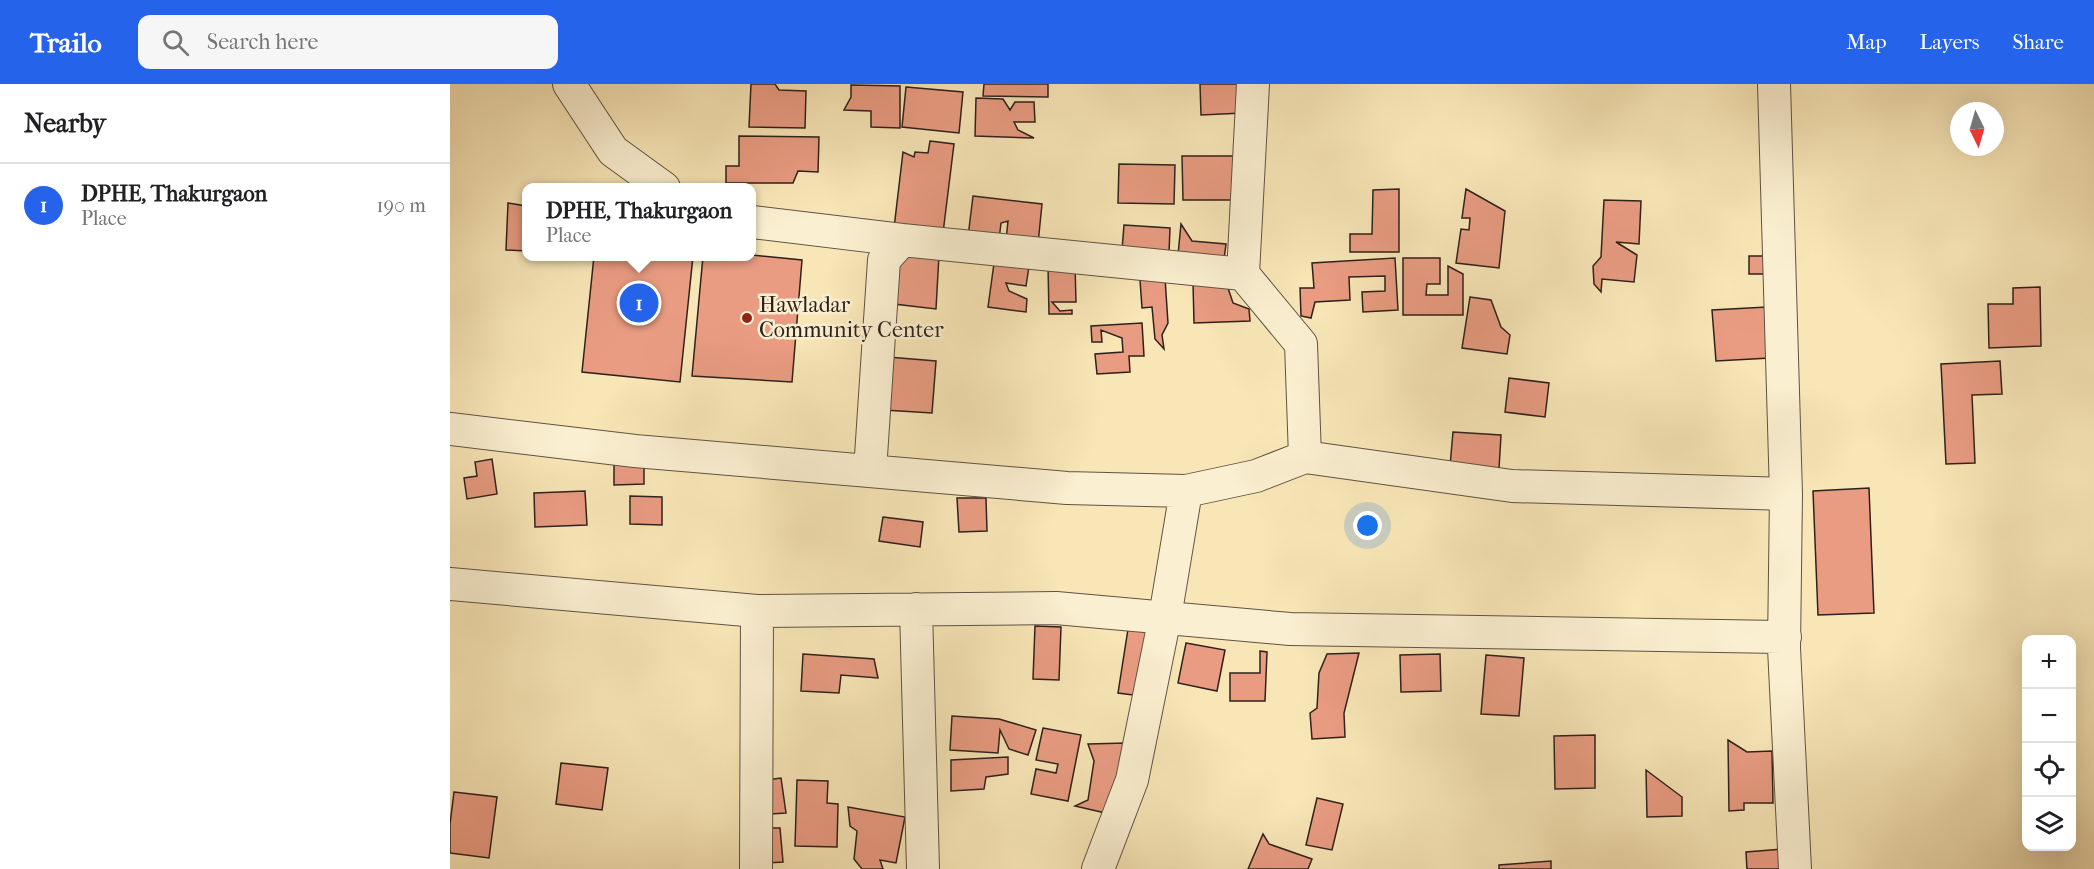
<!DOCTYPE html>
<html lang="en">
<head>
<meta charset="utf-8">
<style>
  :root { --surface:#fff; --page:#f6f6f6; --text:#202124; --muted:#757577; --line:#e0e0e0; --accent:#2563eb }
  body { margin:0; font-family:"IM FELL French Canon",serif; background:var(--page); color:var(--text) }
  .controls { position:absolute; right:18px; bottom:18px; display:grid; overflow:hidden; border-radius:12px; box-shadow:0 6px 24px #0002 }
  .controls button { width:54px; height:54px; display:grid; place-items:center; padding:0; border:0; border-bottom:2px solid var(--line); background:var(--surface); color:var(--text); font:30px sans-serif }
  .compass { position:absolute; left:1500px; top:18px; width:54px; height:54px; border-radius:50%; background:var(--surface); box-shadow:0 6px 24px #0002; rotate:175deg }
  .you { position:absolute; left:918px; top:442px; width:21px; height:21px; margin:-15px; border:4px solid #fff; border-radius:50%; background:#1a73e8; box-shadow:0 0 0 9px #1a73e833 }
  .badge { display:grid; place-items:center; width:39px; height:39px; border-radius:50%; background:var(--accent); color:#fff; font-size:20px; font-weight:700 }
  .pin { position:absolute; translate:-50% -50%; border:3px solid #fff; box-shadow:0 2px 6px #0006 }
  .popup { position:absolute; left:72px; top:99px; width:234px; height:78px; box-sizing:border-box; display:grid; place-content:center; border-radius:12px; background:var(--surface); filter:drop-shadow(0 2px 4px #0005); font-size:20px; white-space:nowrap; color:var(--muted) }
  .popup b { font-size:22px; color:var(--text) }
  .popup::after { content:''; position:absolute; left:50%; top:100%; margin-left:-12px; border:12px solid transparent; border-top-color:var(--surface) }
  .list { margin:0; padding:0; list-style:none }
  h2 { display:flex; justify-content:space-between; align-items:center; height:78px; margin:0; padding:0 24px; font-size:26px }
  h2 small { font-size:20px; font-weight:400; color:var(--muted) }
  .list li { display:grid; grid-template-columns:39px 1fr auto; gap:18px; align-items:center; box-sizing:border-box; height:84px; padding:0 24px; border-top:2px solid var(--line) }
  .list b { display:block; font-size:22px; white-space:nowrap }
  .list p { margin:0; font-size:20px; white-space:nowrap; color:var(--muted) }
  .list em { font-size:20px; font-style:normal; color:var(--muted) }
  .icon { flex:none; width:33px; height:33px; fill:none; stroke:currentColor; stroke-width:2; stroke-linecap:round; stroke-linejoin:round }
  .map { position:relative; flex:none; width:1644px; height:785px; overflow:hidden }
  header { display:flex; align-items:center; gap:36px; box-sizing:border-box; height:84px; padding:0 30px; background:var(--accent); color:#fff }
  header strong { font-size:28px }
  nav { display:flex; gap:33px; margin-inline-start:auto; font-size:21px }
  .search { width:420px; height:54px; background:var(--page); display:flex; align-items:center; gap:15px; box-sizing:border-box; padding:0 21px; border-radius:12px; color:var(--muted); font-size:22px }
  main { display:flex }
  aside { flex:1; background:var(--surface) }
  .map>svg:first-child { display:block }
  .building { fill:#e99c82; stroke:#2e211c; stroke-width:1.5 }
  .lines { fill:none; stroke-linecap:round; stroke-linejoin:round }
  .minor-casing { stroke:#605243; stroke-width:34 }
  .minor { stroke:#faefd0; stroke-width:32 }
  .poi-dot { fill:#8f2418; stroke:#faefd0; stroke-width:2 }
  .labels { text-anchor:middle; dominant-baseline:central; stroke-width:5; stroke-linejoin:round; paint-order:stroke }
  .poi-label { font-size:22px; fill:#2e211c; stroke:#faefd0; text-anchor:start }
</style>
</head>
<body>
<header>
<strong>Trailo</strong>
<div class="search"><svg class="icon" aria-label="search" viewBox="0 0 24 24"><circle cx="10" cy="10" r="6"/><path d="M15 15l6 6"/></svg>Search here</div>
<nav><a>Map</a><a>Layers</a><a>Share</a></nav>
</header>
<main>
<aside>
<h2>Nearby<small></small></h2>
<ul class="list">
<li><span class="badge">1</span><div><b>DPHE, Thakurgaon</b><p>Place</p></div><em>190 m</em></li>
</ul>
</aside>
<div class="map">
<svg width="1644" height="785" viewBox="0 0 1644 785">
  <rect width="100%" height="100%" fill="#f8e6b7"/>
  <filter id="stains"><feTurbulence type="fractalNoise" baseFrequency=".00333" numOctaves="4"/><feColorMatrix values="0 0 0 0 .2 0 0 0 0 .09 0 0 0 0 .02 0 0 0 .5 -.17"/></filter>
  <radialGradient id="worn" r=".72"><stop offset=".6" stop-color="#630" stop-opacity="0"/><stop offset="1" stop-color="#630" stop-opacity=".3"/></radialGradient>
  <path class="building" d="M301,0H325L329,6L356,7L355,44L299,43Z
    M534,0H598V13L533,12Z
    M750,0H792L793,29L751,31Z
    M401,1L450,2V44L421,43V27L394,26L401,13Z
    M456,3L513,8L509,49L452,43Z
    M526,14L553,15L560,26L565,18H584L585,38H564L568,46L584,54L525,52Z
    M289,52L369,53L368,88L348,87L343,99H276V82H289Z
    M480,57L504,60L493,149L444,144L453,68L464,73L465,68L478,69Z
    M732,72H789V116H733Z
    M669,80L725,81L724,120L668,119Z
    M949,105V168H900V150H922L923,106Z
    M1016,105L1055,127L1049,184L1006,179L1011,145L1019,146L1020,134H1012Z
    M523,112L592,120L588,160L556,156L558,137L551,139L549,156L518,153Z
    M1154,116L1191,117L1189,160L1166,158L1187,171L1184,198L1152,195L1151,208L1144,200L1143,182L1151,173Z
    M58,119L76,122V167L56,166Z
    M731,140L742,157L776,160L774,175L728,171Z
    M674,141L720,144L719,169L672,166Z
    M462,166L489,171L486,225L444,220L448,176Z
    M302,171L352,176L342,298L242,292L253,172H302Z
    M144,172H243L230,298L132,288Z
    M545,172L580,176L576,202L556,199L559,207L577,215L576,228L538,223Z
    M1299,172H1319V190H1299Z
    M945,174L948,226L913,228L912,208L935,207V192L899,193L900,216L865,218L861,234L851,232L850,204H864L862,179Z
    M953,174H990V200H977L976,211H998V182L1013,190V231H953Z
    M625,181L626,218H602L610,227L622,226V230H599L598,182Z
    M715,194L718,239L712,251L714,265L705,255L702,223L692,224L690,196Z
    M776,198L783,219L799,225L800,237L744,239L743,199Z
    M1590,203L1591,262L1539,264L1538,220H1563V204Z
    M1020,213L1041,216L1051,243L1060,251L1057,270L1012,264Z
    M1317,223L1320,274L1266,277L1262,226Z
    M692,239L694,272H679L680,288L647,290L645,270L673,268L672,254L651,246L652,258H642L641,242Z
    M438,273L486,277L482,329L434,326Z
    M1550,277L1552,310L1522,311L1525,379L1496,380L1491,280Z
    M1059,294L1099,299L1095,333L1055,328Z
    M1003,348L1051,351L1049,385L1000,382Z
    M42,375L47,410L17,415L14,394L27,392L25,378Z
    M194,379V400L164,401V380Z
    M1419,404L1424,529L1368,531L1363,407Z
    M135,407L137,441L85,443L84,409Z
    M180,412L212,413V441L180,440Z
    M507,414H536L537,447L509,448Z
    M433,433L473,438L470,463L429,457Z
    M585,542L611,543L609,596L583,595Z
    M678,545L701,548L691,612L668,609Z
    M736,559L775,566L767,607L728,599Z
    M810,567L817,568L815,617H780V589H810Z
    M909,569L894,629L895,653L862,655L860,629L867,624L869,589L877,570Z
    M353,570L424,575L428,594L391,591L389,609L351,607Z
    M990,570L991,607L951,608L950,571Z
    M1036,571L1074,574L1069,632L1031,630Z
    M502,632L549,635L586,646L578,671L559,665L550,646L548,669L500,666Z
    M593,644L631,651L618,717L581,710L586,685L606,689L608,680L586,676Z
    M1145,651V704L1105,705L1104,652Z
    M1278,656L1297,668L1322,667L1323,719H1294V726L1279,727Z
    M676,659L660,730L625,722L638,716L644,677L638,660Z
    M558,673V690L536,693L534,705L501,707V676Z
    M111,679L158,684L152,726L106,720Z
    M1196,686L1232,713V732L1197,733Z
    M331,694L336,729L320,730L316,696Z
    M347,696L378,697L377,719L388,720L387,763L345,762Z
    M4,708L47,713L39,774L0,769V740Z
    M867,714L893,720L882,766L856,761Z
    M398,723L455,733L446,779L430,776L433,785H412L404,775L407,747L400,742Z
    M315,744H330L333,778L317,779Z
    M813,750L819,760L862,775L858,785H798Z
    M1332,765L1334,785H1297L1296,768Z
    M1101,777V785H1049V781Z"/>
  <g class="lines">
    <g class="minor-casing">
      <path id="minor" d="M119,0L163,67L214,104
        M803,0L793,190L851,260L855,373
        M1324,0L1336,410L1334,564L1345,785
        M302,138L452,156
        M0,345L185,367L617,404L736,407L806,392L855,373L1062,402L1336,410
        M420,387L434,176L452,156L793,190
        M0,500L307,527L606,524L840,545L1335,553
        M466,525L473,785
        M306,785L307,527
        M648,785L682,696L715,533L736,407"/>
    </g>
    <use href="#minor" class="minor"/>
  </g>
  <circle class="poi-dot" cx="297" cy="234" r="6"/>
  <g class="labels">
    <g class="poi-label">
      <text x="309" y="221">Hawladar<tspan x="309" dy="25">Community Center</tspan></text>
    </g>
  </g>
  <rect width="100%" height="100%" filter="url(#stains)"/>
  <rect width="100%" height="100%" fill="url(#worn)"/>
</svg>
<div class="controls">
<button>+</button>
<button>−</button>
<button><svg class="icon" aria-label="locate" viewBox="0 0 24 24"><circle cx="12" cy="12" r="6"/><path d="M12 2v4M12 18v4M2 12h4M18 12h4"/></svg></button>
<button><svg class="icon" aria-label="layers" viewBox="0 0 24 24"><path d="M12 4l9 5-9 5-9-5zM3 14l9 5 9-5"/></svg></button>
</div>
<svg class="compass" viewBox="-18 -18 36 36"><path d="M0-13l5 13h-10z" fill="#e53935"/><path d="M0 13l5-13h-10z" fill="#757577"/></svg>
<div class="you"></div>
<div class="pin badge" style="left:189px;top:219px">1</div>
<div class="popup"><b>DPHE, Thakurgaon</b>Place</div>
</div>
</main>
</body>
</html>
